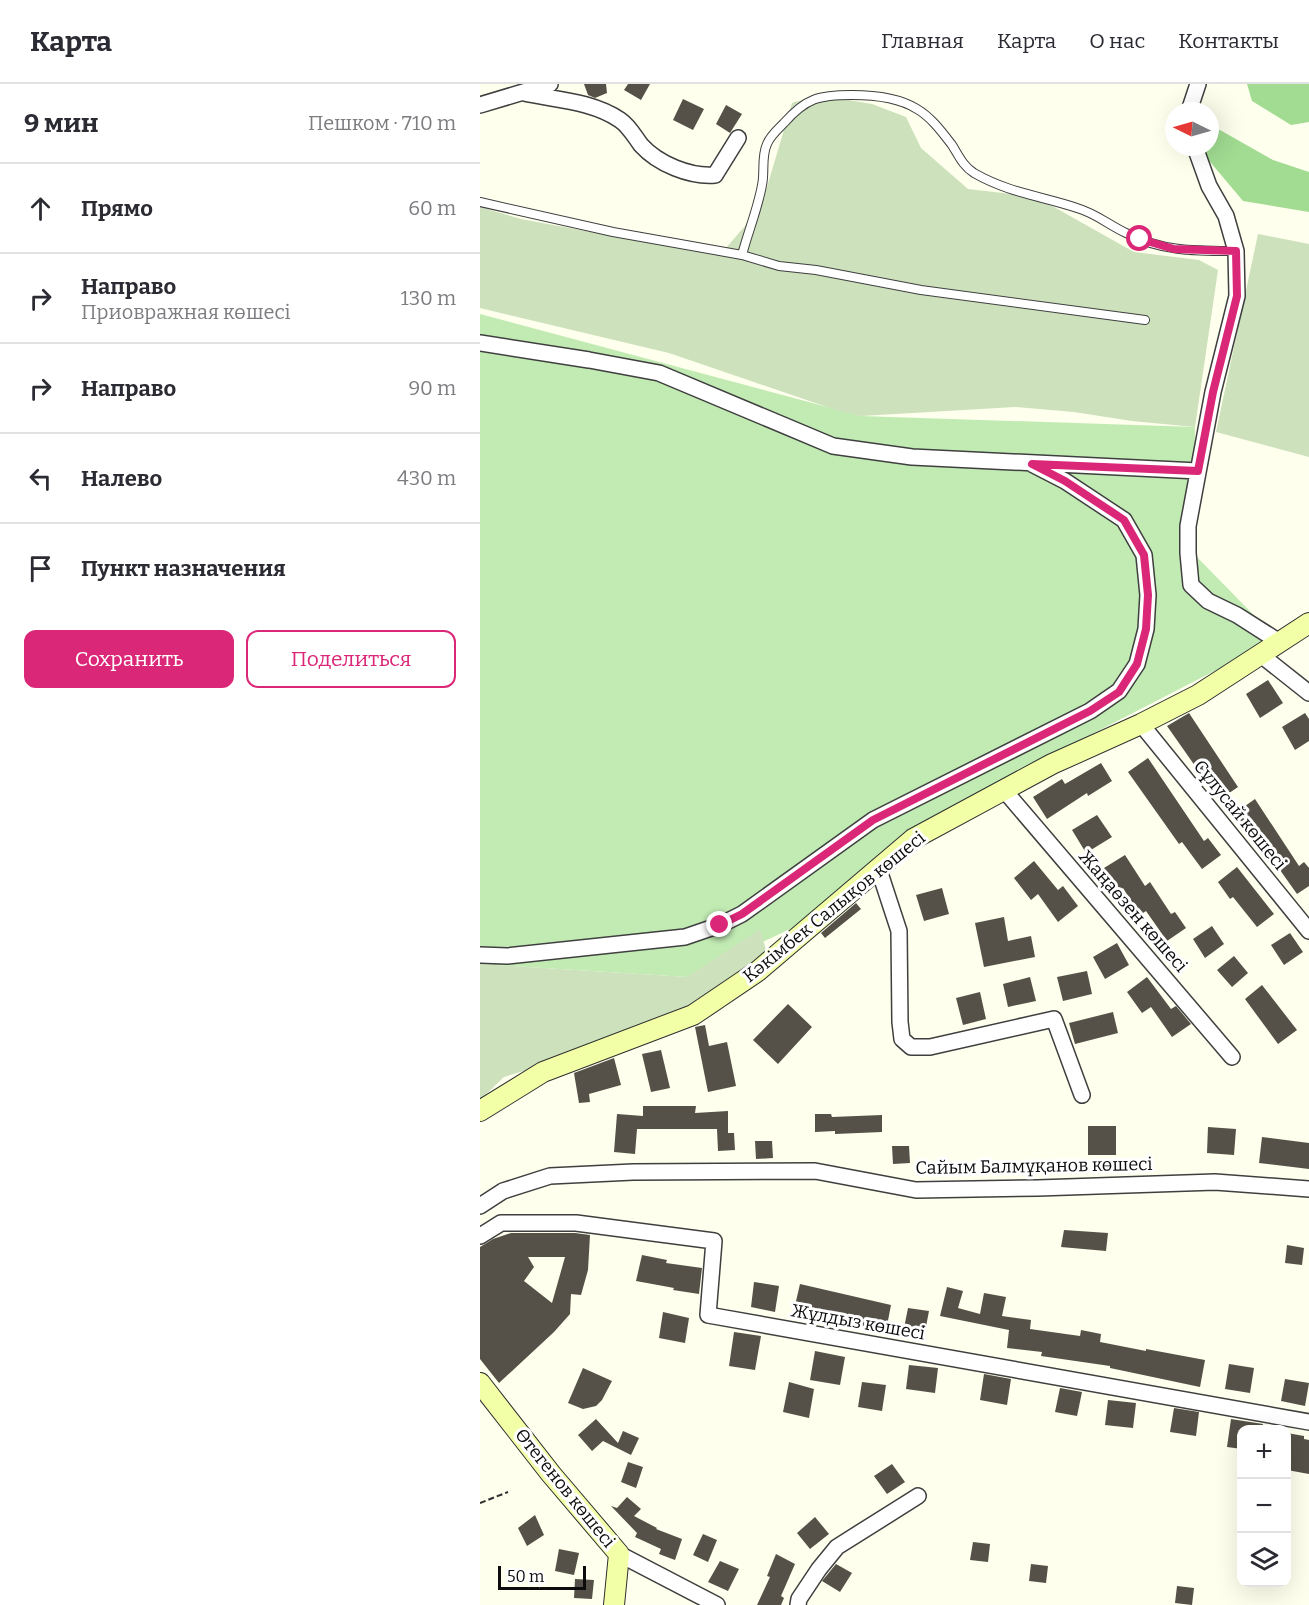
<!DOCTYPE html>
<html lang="ru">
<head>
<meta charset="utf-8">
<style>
  :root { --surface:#fff; --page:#f2f2f3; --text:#2b2b33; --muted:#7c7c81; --line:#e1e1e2; --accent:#db2777 }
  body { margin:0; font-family:Bitter,serif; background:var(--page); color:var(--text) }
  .controls { position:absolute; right:18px; bottom:18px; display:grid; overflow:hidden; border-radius:12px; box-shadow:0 6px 24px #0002 }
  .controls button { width:54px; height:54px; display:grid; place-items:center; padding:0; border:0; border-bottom:2px solid var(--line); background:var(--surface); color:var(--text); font:30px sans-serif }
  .compass { position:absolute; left:685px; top:18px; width:54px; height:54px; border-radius:50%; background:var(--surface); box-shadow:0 6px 24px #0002; rotate:275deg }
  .scale { position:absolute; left:18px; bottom:15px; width:88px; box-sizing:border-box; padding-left:6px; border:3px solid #0c0c0c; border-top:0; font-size:16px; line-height:21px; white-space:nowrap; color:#0c0c0c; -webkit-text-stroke:4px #fff; paint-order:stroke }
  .stop { position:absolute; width:18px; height:18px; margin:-14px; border:4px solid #db2777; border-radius:50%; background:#fff }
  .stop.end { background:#db2777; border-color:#fff; box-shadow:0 2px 6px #0008 }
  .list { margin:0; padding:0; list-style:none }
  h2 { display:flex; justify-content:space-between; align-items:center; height:78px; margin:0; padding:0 24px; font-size:26px }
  h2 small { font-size:20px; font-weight:400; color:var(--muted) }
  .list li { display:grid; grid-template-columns:39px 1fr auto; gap:18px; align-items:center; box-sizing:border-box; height:90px; padding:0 24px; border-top:2px solid var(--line) }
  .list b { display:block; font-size:22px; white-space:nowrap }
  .list p { margin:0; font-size:20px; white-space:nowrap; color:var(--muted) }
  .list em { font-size:20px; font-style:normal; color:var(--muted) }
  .actions { display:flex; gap:12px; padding:18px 24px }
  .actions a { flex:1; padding:14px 0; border:2px solid var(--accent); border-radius:12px; text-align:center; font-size:21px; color:var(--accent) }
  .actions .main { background:var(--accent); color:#fff }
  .icon { flex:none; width:33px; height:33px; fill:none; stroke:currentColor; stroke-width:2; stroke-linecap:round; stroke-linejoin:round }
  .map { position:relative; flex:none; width:829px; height:1521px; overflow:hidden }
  header { display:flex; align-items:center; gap:36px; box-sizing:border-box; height:84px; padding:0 30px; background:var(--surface); border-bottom:2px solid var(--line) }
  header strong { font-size:28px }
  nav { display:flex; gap:33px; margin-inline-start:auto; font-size:21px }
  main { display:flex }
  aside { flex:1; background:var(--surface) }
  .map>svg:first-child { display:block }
  .green { fill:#c2ebb4 }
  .forest { fill:#a1dc92 }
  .cemetery { fill:#cce1bc }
  .building { fill:#555148; fill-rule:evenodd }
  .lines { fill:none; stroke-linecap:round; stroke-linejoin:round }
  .lane-casing { stroke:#3f3f3f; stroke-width:10 }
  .street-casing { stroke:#3f3f3f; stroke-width:18 }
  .secondary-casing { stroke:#2e2e2e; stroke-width:22 }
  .path { stroke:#2e2e2e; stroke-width:2; stroke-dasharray:6 3; stroke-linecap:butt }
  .lane { stroke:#fff; stroke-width:8 }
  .street { stroke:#fff; stroke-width:15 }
  .secondary { stroke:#f2ffa7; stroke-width:20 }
  .route { stroke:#db2777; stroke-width:8 }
  .labels { text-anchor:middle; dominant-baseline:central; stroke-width:6; stroke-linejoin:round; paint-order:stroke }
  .street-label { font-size:18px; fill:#0c0c0c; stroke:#fff }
</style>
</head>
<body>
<header>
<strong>Карта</strong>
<nav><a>Главная</a><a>Карта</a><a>О нас</a><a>Контакты</a></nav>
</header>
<main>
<aside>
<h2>9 мин<small>Пешком · 710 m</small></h2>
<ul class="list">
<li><svg class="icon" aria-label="ahead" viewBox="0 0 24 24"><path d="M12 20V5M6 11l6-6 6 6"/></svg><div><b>Прямо</b></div><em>60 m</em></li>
<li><svg class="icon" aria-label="right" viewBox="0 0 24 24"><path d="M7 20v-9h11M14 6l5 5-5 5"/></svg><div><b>Направо</b><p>Приовражная көшесі</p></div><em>130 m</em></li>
<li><svg class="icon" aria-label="right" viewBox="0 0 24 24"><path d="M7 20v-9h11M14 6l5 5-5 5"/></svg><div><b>Направо</b></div><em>90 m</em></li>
<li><svg class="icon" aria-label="left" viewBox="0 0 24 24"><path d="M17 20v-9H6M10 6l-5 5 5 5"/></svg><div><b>Налево</b></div><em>430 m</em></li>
<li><svg class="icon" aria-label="arrive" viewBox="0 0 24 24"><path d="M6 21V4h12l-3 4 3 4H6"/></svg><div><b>Пункт назначения</b></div></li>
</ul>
<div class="actions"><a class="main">Сохранить</a><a>Поделиться</a></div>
</aside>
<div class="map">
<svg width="829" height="1521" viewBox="0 0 829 1521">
  <rect width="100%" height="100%" fill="#feffec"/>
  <path class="green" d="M0,230L381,332L715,343L713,469L801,559L750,579L509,703L347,828L207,893L0,880Z"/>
  <path class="forest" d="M767,0H829V38L811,41L772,17Z
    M740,46L793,76L829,88V128L763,117L726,73L725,63H730V47Z"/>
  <path class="cemetery" d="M338,11L392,20L426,33L441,64L488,105L541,111L574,123L654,168L719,176L738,186L715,343L652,337L594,328L535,323L381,332L359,327L189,269L0,224V123L41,135L148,155L246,164L265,142L287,103L312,19Z
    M778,150L829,160V373L736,348Z
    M280,845L289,877L155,953L24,993L0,1016V880L207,893Z"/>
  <path class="building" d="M104,0H126L127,9L115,14L108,11Z
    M148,0H170L161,16L144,6Z
    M203,15L224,25L213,46L193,36Z
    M246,21L262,30L250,49L236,40Z
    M788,596L803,619L780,634L766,610Z
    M709,629L758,703L739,716L687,642Z
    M825,629L829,635V657L815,666L802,643Z
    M668,674L724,757L728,754L741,771L722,785L702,758L699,760L648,688Z
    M621,679L632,697L608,712L607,709L567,735L553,713L582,695L585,700Z
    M775,715L819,782L824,778L829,784V802L817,810L795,779L791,782L755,729Z
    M617,731L632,753L606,769L592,746Z
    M645,771L665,802L670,798L691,830L695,828L706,844L687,857L666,827L660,831L643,804L639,807L624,784Z
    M554,777L578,806L583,802L598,822L578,838L558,810L551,816L534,794Z
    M757,783L794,830L777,843L753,813L750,815L738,798Z
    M462,804L469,830L444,837L436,811Z
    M376,819L381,825L345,854L341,849Z
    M524,833L528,857L551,852L555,873L504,883L495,839Z
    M732,842L744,860L725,874L713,855Z
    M810,849L823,868L804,881L791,861Z
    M637,859L649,881L625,895L613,873Z
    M754,872L768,889L752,903L737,886Z
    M607,887L612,910L583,917L577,893Z
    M550,893L556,917L528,923L523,900Z
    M667,893L691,925L696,922L711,940L692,953L671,923L662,929L647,908Z
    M782,901L817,946L798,960L765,915Z
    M500,908L506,935L483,941L476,914Z
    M308,920L332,943L298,980L273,956Z
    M633,928L638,949L595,960L589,939Z
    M225,941L229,962L247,958L256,1002L228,1008L215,943Z
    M181,966L190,1004L171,1008L162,970Z
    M134,974L141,1001L109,1010L110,1018L99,1019L94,989Z
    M163,1022H216L215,1029L248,1027V1049H254L255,1066L238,1067L237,1045H157L155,1070L134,1068L137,1030L163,1032Z
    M335,1030H351L352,1033L402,1031V1048L355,1050V1047L335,1048Z
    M608,1042H636V1071H608Z
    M728,1043L756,1045L754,1071L727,1069Z
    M782,1053L829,1059V1085L779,1079Z
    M275,1057H292L293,1074L276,1075Z
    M412,1062H429L430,1079L413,1080Z
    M584,1146L628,1149L626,1167L581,1163Z
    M31,1149H95L110,1151L108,1186L101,1211L91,1210L90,1230L74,1248L19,1299L0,1275V1163L13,1155ZM48,1173H85L72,1219L44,1197L54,1183Z
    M807,1161L824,1164L822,1181L805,1179Z
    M162,1171L187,1176L186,1179L222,1184L219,1210L193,1206L194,1204L156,1197Z
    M274,1198L299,1202L295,1228L271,1223Z
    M320,1200L411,1221L406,1247L313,1230Z
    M467,1203L483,1207L478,1224L500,1230L504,1209L526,1213L522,1232L551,1236L550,1245L600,1252L601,1246L621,1250L620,1258L666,1267V1265L725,1276L720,1303L630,1284V1282L561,1272L562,1268L527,1264L529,1246L460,1232Z
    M428,1224L449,1227L444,1253L423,1249Z
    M183,1228L209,1234L205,1259L179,1254Z
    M254,1248L281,1252L275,1286L249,1282Z
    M335,1267L365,1273L360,1301L330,1296Z
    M749,1280L774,1284L770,1309L745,1305Z
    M429,1281L458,1284L455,1309L426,1305Z
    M103,1284L132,1297L122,1316L116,1322L103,1325L88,1319Z
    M504,1290L531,1295L527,1321L500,1316Z
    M805,1295L829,1299L825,1322L801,1317Z
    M309,1298L334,1305L329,1334L303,1328Z
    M382,1298L406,1301L402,1327L378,1323Z
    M580,1304L602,1308L597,1332L575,1328Z
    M628,1316L656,1319L653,1344L625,1341Z
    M694,1324L719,1328L716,1352L690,1348Z
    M116,1335L138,1359L143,1347L159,1354L151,1371L123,1357L112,1367L98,1351Z
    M751,1335L783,1340L782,1346H762V1365L747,1363Z
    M807,1349L824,1352V1355L829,1356V1390L807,1386Z
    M148,1378L163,1383L156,1404L141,1398Z
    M412,1380L425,1398L407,1410L394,1392Z
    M147,1413L161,1425L154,1432L177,1444L176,1445L202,1455L195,1476L179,1470L181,1465L155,1453L157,1449L131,1422L137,1424Z
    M55,1431L64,1451L47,1462L38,1444Z
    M335,1433L349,1450L330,1465L317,1449Z
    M223,1450L237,1456L228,1478L213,1471Z
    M493,1458L510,1460L508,1478L490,1476Z
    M79,1465L99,1469L94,1491L75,1487Z
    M296,1470L315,1480L301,1512L304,1514L301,1521H277L290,1493L287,1492Z
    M240,1477L259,1485L248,1507L228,1498Z
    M356,1480L372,1489L360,1508L342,1497Z
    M551,1480L568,1482L566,1499L549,1497Z
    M95,1495L114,1496L112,1515L94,1514Z
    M697,1502L714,1504L712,1521L695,1519Z"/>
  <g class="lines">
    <g class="lane-casing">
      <path id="lane" d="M0,118L133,148L262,171L299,182L336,186L441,206L665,236
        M262,171C268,148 278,124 282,101C285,88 281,73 287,60C290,52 298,45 304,39C326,14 339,11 372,11C394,11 418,13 437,25C451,33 462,48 472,61C479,72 483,82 494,89C529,109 561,112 597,124C615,129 629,141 646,149C683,168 716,167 756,167"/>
    </g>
    <g class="street-casing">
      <path id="street" d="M44,9C76,16 112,17 140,36C149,42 155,53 161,61C178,80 210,93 235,91L258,54
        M0,21L70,0
        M709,27L718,0
        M715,63L729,102L746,132L756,167L757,212L733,308L708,442V469L711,501L728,517L757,531L801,559
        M0,259L109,276L179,289L353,362L432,373L718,387
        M781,571L829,609
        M661,640L829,847
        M524,706L752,973
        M398,783L419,847L420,938L422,955L431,963H450L574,935L602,1011
        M0,871L27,872L205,853L240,841L262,830L393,736L610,627L639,607L657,580L666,545L668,511L664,471L644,436L585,397L552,380
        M0,1122L23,1107L70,1092L153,1088L335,1087L436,1106L558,1104L735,1098L829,1105
        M0,1152L21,1139H96L234,1157L228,1231L829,1338
        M139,1470L237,1521
        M318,1521L319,1515L339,1485L357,1463L438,1412"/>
    </g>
    <g class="secondary-casing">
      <path id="secondary" d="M0,1027L63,988L213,931L278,887L433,755L572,680L661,640L718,611L829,539
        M0,1299L71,1390L139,1470L134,1521"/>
    </g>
    <path class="path" d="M0,1419L28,1408"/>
    <use href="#lane" class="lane"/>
    <use href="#street" class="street"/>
    <use href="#secondary" class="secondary"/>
  </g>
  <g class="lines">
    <path class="route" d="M240,841L262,830L393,736L610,627L639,608L657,580L666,545L668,511L664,471L644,436L585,397L552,380L718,387L733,308L757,212L756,167L694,165L660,155"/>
  </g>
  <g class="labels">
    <g class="street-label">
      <text transform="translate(760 731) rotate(51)">Сұлусай көшесі</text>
      <text transform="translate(354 823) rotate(-39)">Кәкімбек Салықов көшесі</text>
      <text transform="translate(653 827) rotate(49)">Жаңаөзен көшесі</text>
      <text transform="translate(554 1082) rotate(-1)">Сайым Балмұқанов көшесі</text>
      <text transform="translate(378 1238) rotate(10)">Жұлдыз көшесі</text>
      <text transform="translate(85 1404) rotate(51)">Өтегенов көшесі</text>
    </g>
  </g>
</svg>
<div class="controls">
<button>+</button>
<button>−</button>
<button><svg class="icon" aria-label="layers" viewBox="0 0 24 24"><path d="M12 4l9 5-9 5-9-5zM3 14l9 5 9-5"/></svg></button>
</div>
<svg class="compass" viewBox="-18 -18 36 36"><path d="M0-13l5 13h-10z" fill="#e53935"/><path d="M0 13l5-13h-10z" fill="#7c7c81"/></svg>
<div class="scale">50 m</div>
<div class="stop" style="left:660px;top:155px"></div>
<div class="stop end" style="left:240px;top:841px"></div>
</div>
</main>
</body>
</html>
